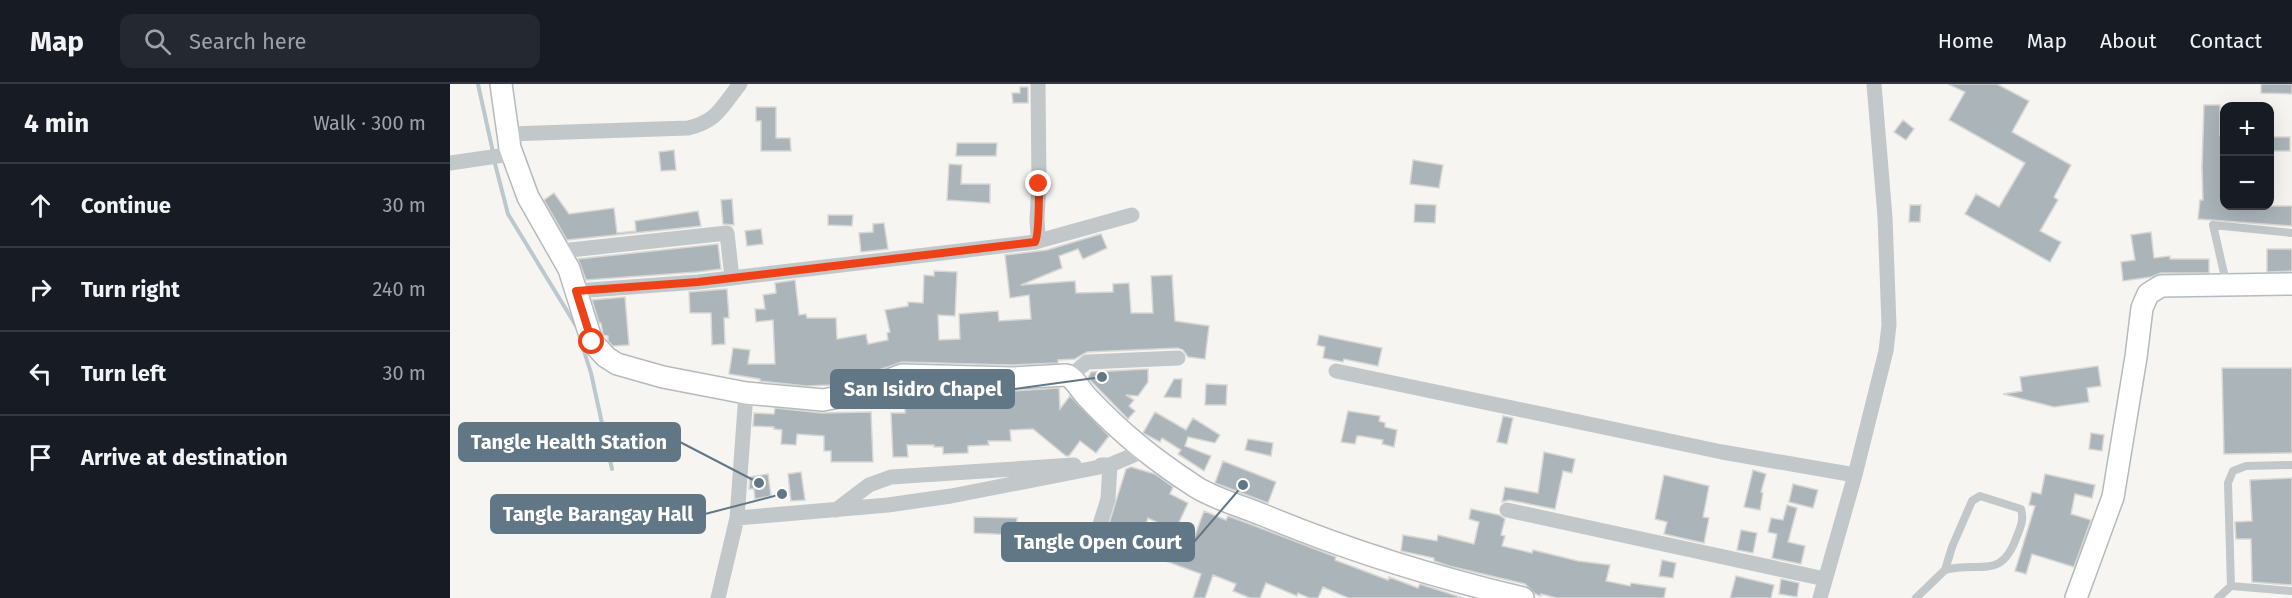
<!DOCTYPE html>
<html lang="en">
<head>
<meta charset="utf-8">
<style>
  :root { --surface:#171b24; --page:#242831; --text:#f1f3f6; --muted:#9ea1a6; --line:#363941 }
  body { margin:0; font-family:"Fira Sans",sans-serif; background:var(--page); color:var(--text) }
  .controls { position:absolute; right:18px; top:18px; display:grid; overflow:hidden; border-radius:12px; box-shadow:0 6px 24px #0002 }
  .controls button { width:54px; height:54px; display:grid; place-items:center; padding:0; border:0; border-bottom:2px solid var(--line); background:var(--surface); color:var(--text); font:30px sans-serif }
  .stop { position:absolute; width:18px; height:18px; margin:-14px; border:4px solid #ef4117; border-radius:50%; background:#fff }
  .stop.end { background:#ef4117; border-color:#fff; box-shadow:0 2px 6px #0008 }
  .list { margin:0; padding:0; list-style:none }
  h2 { display:flex; justify-content:space-between; align-items:center; height:78px; margin:0; padding:0 24px; font-size:26px }
  h2 small { font-size:20px; font-weight:400; color:var(--muted) }
  .list li { display:grid; grid-template-columns:39px 1fr auto; gap:18px; align-items:center; box-sizing:border-box; height:84px; padding:0 24px; border-top:2px solid var(--line) }
  .list b { display:block; font-size:22px; white-space:nowrap }
  .list em { font-size:20px; font-style:normal; color:var(--muted) }
  .icon { flex:none; width:33px; height:33px; fill:none; stroke:currentColor; stroke-width:2; stroke-linecap:round; stroke-linejoin:round }
  .map { position:relative; flex:none; width:1842px; height:514px; overflow:hidden }
  header { display:flex; align-items:center; gap:36px; box-sizing:border-box; height:84px; padding:0 30px; background:var(--surface); border-bottom:2px solid var(--line) }
  header strong { font-size:28px }
  nav { display:flex; gap:33px; margin-inline-start:auto; font-size:21px }
  .search { width:420px; height:54px; background:var(--page); display:flex; align-items:center; gap:15px; box-sizing:border-box; padding:0 21px; border-radius:12px; color:var(--muted); font-size:22px }
  main { display:flex }
  aside { flex:1; background:var(--surface) }
  .map>svg:first-child { display:block }
  .lines { fill:none; stroke-linecap:round; stroke-linejoin:round }
  .stream { stroke:#bbc8cd; stroke-width:4 }
  .building { fill:#abb4b9; stroke:#d7d7d4; stroke-width:1.5 }
  .secondary-casing { stroke:#b4babe; stroke-width:24 }
  .lane { stroke:#c2c7ca; stroke-width:8 }
  .street { stroke:#c2c7ca; stroke-width:15 }
  .secondary { stroke:#fff; stroke-width:21 }
  .route { stroke:#ef4117; stroke-width:8 }
  .leader { fill:none; stroke:#627785; stroke-width:2 }
  .callout-dot { fill:#627785; stroke:#fff; stroke-width:2 }
  .callout { fill:#627785; stroke:#627785; stroke-width:2 }
  .callout-label { font-size:20px; text-anchor:middle; font-weight:bold; fill:#fff }
</style>
</head>
<body>
<header>
<strong>Map</strong>
<div class="search"><svg class="icon" aria-label="search" viewBox="0 0 24 24"><circle cx="10" cy="10" r="6"/><path d="M15 15l6 6"/></svg>Search here</div>
<nav><a>Home</a><a>Map</a><a>About</a><a>Contact</a></nav>
</header>
<main>
<aside>
<h2>4 min<small>Walk · 300 m</small></h2>
<ul class="list">
<li><svg class="icon" aria-label="ahead" viewBox="0 0 24 24"><path d="M12 20V5M6 11l6-6 6 6"/></svg><div><b>Continue</b></div><em>30 m</em></li>
<li><svg class="icon" aria-label="right" viewBox="0 0 24 24"><path d="M7 20v-9h11M14 6l5 5-5 5"/></svg><div><b>Turn right</b></div><em>240 m</em></li>
<li><svg class="icon" aria-label="left" viewBox="0 0 24 24"><path d="M17 20v-9H6M10 6l-5 5 5 5"/></svg><div><b>Turn left</b></div><em>30 m</em></li>
<li><svg class="icon" aria-label="arrive" viewBox="0 0 24 24"><path d="M6 21V4h12l-3 4 3 4H6"/></svg><div><b>Arrive at destination</b></div></li>
</ul>
</aside>
<div class="map">
<svg width="1842" height="514" viewBox="0 0 1842 514">
  <rect width="100%" height="100%" fill="#f6f5f1"/>
  <g class="lines">
    <path class="stream" d="M28,0L43,68
      M44,76L58,130L128,245
      M132,261L141,289L162,385"/>
  </g>
  <path class="building" d="M1498,0H1547L1579,17L1562,48L1621,81L1604,113L1608,116L1590,147L1611,158L1600,178L1515,130L1526,110L1549,123L1575,79L1499,36L1515,8Z
    M1811,0H1842V10L1811,9Z
    M570,3H578V19H563L562,9H570Z
    M1754,21H1770V51H1774V122H1842V142L1748,135L1750,116H1753L1752,83Z
    M306,23H326V54H340L341,67H311V37H306Z
    M1453,36L1464,45L1456,56L1444,48Z
    M1820,53H1840V67H1820Z
    M507,59H547L546,72H506Z
    M224,66L226,86L211,87L209,68Z
    M963,76L993,81L989,104L960,100Z
    M499,80L512,81L511,100H540V119L497,116Z
    M104,109L119,130L164,124L167,149L186,147L185,137L248,127L251,142L117,156L94,116Z
    M282,115L284,141L273,140L271,116Z
    M965,120L986,121L985,139L964,138Z
    M1460,121H1471L1470,138H1459Z
    M378,131H403L402,142L378,141Z
    M434,139L438,165L411,168L409,149L423,148V140Z
    M311,145L313,160L297,162L295,147Z
    M1701,148L1704,174L1720,172V175H1759V189H1711L1701,193L1673,197L1671,178L1685,176L1681,151Z
    M651,150L657,164L633,175L628,165L609,172L612,184L571,201L625,197L626,209L663,208V200L679,199L681,229H703L701,192L722,191L725,237L759,242L755,275L738,273L733,266L728,264L637,268L625,275L608,276V279L561,281L452,278L423,288L404,292L405,295L381,301L356,302L310,297V295L279,290L283,264L300,266L298,280H325L323,236L306,238L305,225H315L313,211L326,209L325,199L345,196L349,231L356,230L357,234H386L387,255L416,250L418,260L438,256L437,249L440,248L435,226L458,222V218L473,219L474,191L484,192V187L507,188L505,232L488,231L489,256L510,255L509,230L548,227L549,237L581,235L579,211L560,214L555,171L597,166Z
    M268,160L271,185L247,188L136,196L128,175Z
    M1817,165H1842V187L1817,188Z
    M277,205L279,234H274L275,260L262,261L261,229H240L239,208Z
    M175,213L179,261L163,262L158,257V252L153,251L151,239H149L142,216Z
    M869,251L932,264L928,282L894,275L893,278L873,274L875,263L867,261Z
    M1648,282L1651,302L1637,304L1639,318L1604,323L1553,310L1572,307L1570,293Z
    M1772,284H1842V369L1774,370Z
    M698,285V298L688,312L676,311L684,316L679,322L685,327L678,335L638,294L641,288Z
    M724,295H732L731,314L714,313Z
    M756,300L777,301L776,321H755Z
    M476,304L562,307L609,304L610,325L620,312L659,352L646,369L630,357L619,372H616L583,345L560,346L561,357H538L539,361L518,362V369L493,370V363H484V361H457L458,373H443L441,329H455V319H461V306Z
    M325,324L372,329L421,328L423,378H381V367H374V352L347,350L346,361L331,360L332,346L324,345V343L303,342L304,329L324,330Z
    M898,327L930,332L929,337L935,339V343L947,346L944,363L932,360L933,356L911,352H907L905,360L891,358Z
    M705,328L736,346L743,334L770,351L765,359L738,353L735,362L761,372L754,387L728,370L731,366L712,354L710,358L693,349Z
    M1053,332L1063,334L1057,360L1047,358Z
    M1641,349L1654,351L1652,367L1639,365Z
    M798,355L823,359L821,372L795,366Z
    M1094,368L1125,375L1122,389L1113,387L1105,425L1059,416L1052,418L1055,403L1088,409Z
    M773,377L826,398L818,419L765,399Z
    M681,383L705,390L723,403L720,410L738,419L725,447L698,434L690,459L711,465L715,453L741,462L754,427L776,436L778,432L800,440L886,473L885,476L938,496L939,493L968,504L970,500L1013,514H898L873,503L868,514H859L848,509L847,512L816,499L810,514H800L783,507L786,500L763,491L755,514H743L751,490L691,468L653,459L676,385Z
    M1303,386L1316,390L1311,408L1313,409L1310,426L1294,423Z
    M351,388L355,416L341,417L338,390Z
    M318,390L321,412L305,415L304,405H299L300,393Z
    M1595,390L1645,401L1642,414L1625,410L1621,430L1641,436L1624,483L1582,470L1576,490L1565,487L1585,422L1579,421L1582,408L1591,410Z
    M1214,391L1259,402L1253,433L1259,434L1254,459L1214,450L1217,438L1205,435Z
    M1842,394V501L1802,498L1801,455H1786L1785,438L1802,437L1800,396Z
    M1343,400L1368,406L1363,424L1339,418Z
    M1337,421L1347,424L1338,458L1355,462L1351,480L1322,474L1327,450L1318,448L1321,434L1333,436Z
    M1021,425L1049,431L1055,435L1051,451L1055,452L1052,462L1082,469L1083,466L1128,477L1160,481L1156,497L1180,502L1181,499L1216,504L1214,514H1107L1091,510V512L1085,510L1075,500L999,482L984,477V474L951,467L953,451L987,457L988,451L1024,460L1029,438L1019,435Z
    M524,433L567,434L566,451L524,449Z
    M1291,446L1307,449L1303,469L1287,466Z
    M1212,476L1226,479L1223,494L1209,492Z
    M1286,492L1324,501L1321,514H1280Z
    M1331,495L1349,499L1347,513L1329,510Z"/>
  <g class="lines">
    <g class="secondary-casing">
      <path id="secondary" d="M51,0L60,64L78,113L119,185L142,258L156,273L167,280L213,293L296,309L373,316L399,311L452,291L562,294L616,291C625,294 630,306 637,313C672,350 703,375 746,403C765,415 791,422 813,431C897,466 984,493 1073,514
        M1626,514L1663,413L1686,273L1692,224L1698,210L1711,202L1842,200"/>
    </g>
    <path class="lane" d="M1776,198L1763,141L1842,149
      M1842,381L1796,382L1783,387L1778,399L1781,502L1842,507
      M1530,412L1571,425C1574,435 1571,442 1567,452C1551,498 1530,476 1495,486L1502,463L1522,417Z
      M1466,514L1495,486
      M1768,514L1781,502"/>
    <path class="street" d="M57,50L238,44C268,37 272,22 290,0
      M0,79L62,70
      M585,158L588,152L587,135L589,100L588,0
      M111,167L277,149L282,194
      M126,207L248,198L585,158L682,131
      M886,287L1272,368L1405,391
      M620,292L637,278L728,274
      M651,381H660L693,367
      M386,426L419,401L441,393L624,381
      M1057,426L1375,495
      M287,434L438,421L501,412L660,381L658,415L646,453
      M268,514L287,434L296,309
      M1370,514L1405,391L1436,267L1439,241L1435,133L1424,0"/>
    <use href="#secondary" class="secondary"/>
  </g>
  <g class="lines">
    <path class="route" d="M142,258L126,207L248,198L585,158C589,152 589,110 589,100"/>
  </g>
  <path class="leader" d="M652 293L564 305M309 399L230 358M332 410L255 430M793 401L744 458"/>
  <g class="callout-dot">
    <circle cx="652" cy="293" r="6"/>
    <circle cx="309" cy="399" r="6"/>
    <circle cx="332" cy="410" r="6"/>
    <circle cx="793" cy="401" r="6"/>
  </g>
  <g class="callout">
    <rect x="381" y="286" width="183" height="38" rx="6"/>
    <rect x="9" y="339" width="221" height="38" rx="6"/>
    <rect x="41" y="411" width="214" height="38" rx="6"/>
    <rect x="552" y="439" width="192" height="38" rx="6"/>
  </g>
  <g class="callout-label">
    <text x="473" y="312">San Isidro Chapel</text>
    <text x="119" y="365">Tangle Health Station</text>
    <text x="148" y="437">Tangle Barangay Hall</text>
    <text x="648" y="465">Tangle Open Court</text>
  </g>
</svg>
<div class="controls">
<button>+</button>
<button>−</button>
</div>
<div class="stop" style="left:142px;top:258px"></div>
<div class="stop end" style="left:589px;top:100px"></div>
</div>
</main>
</body>
</html>
